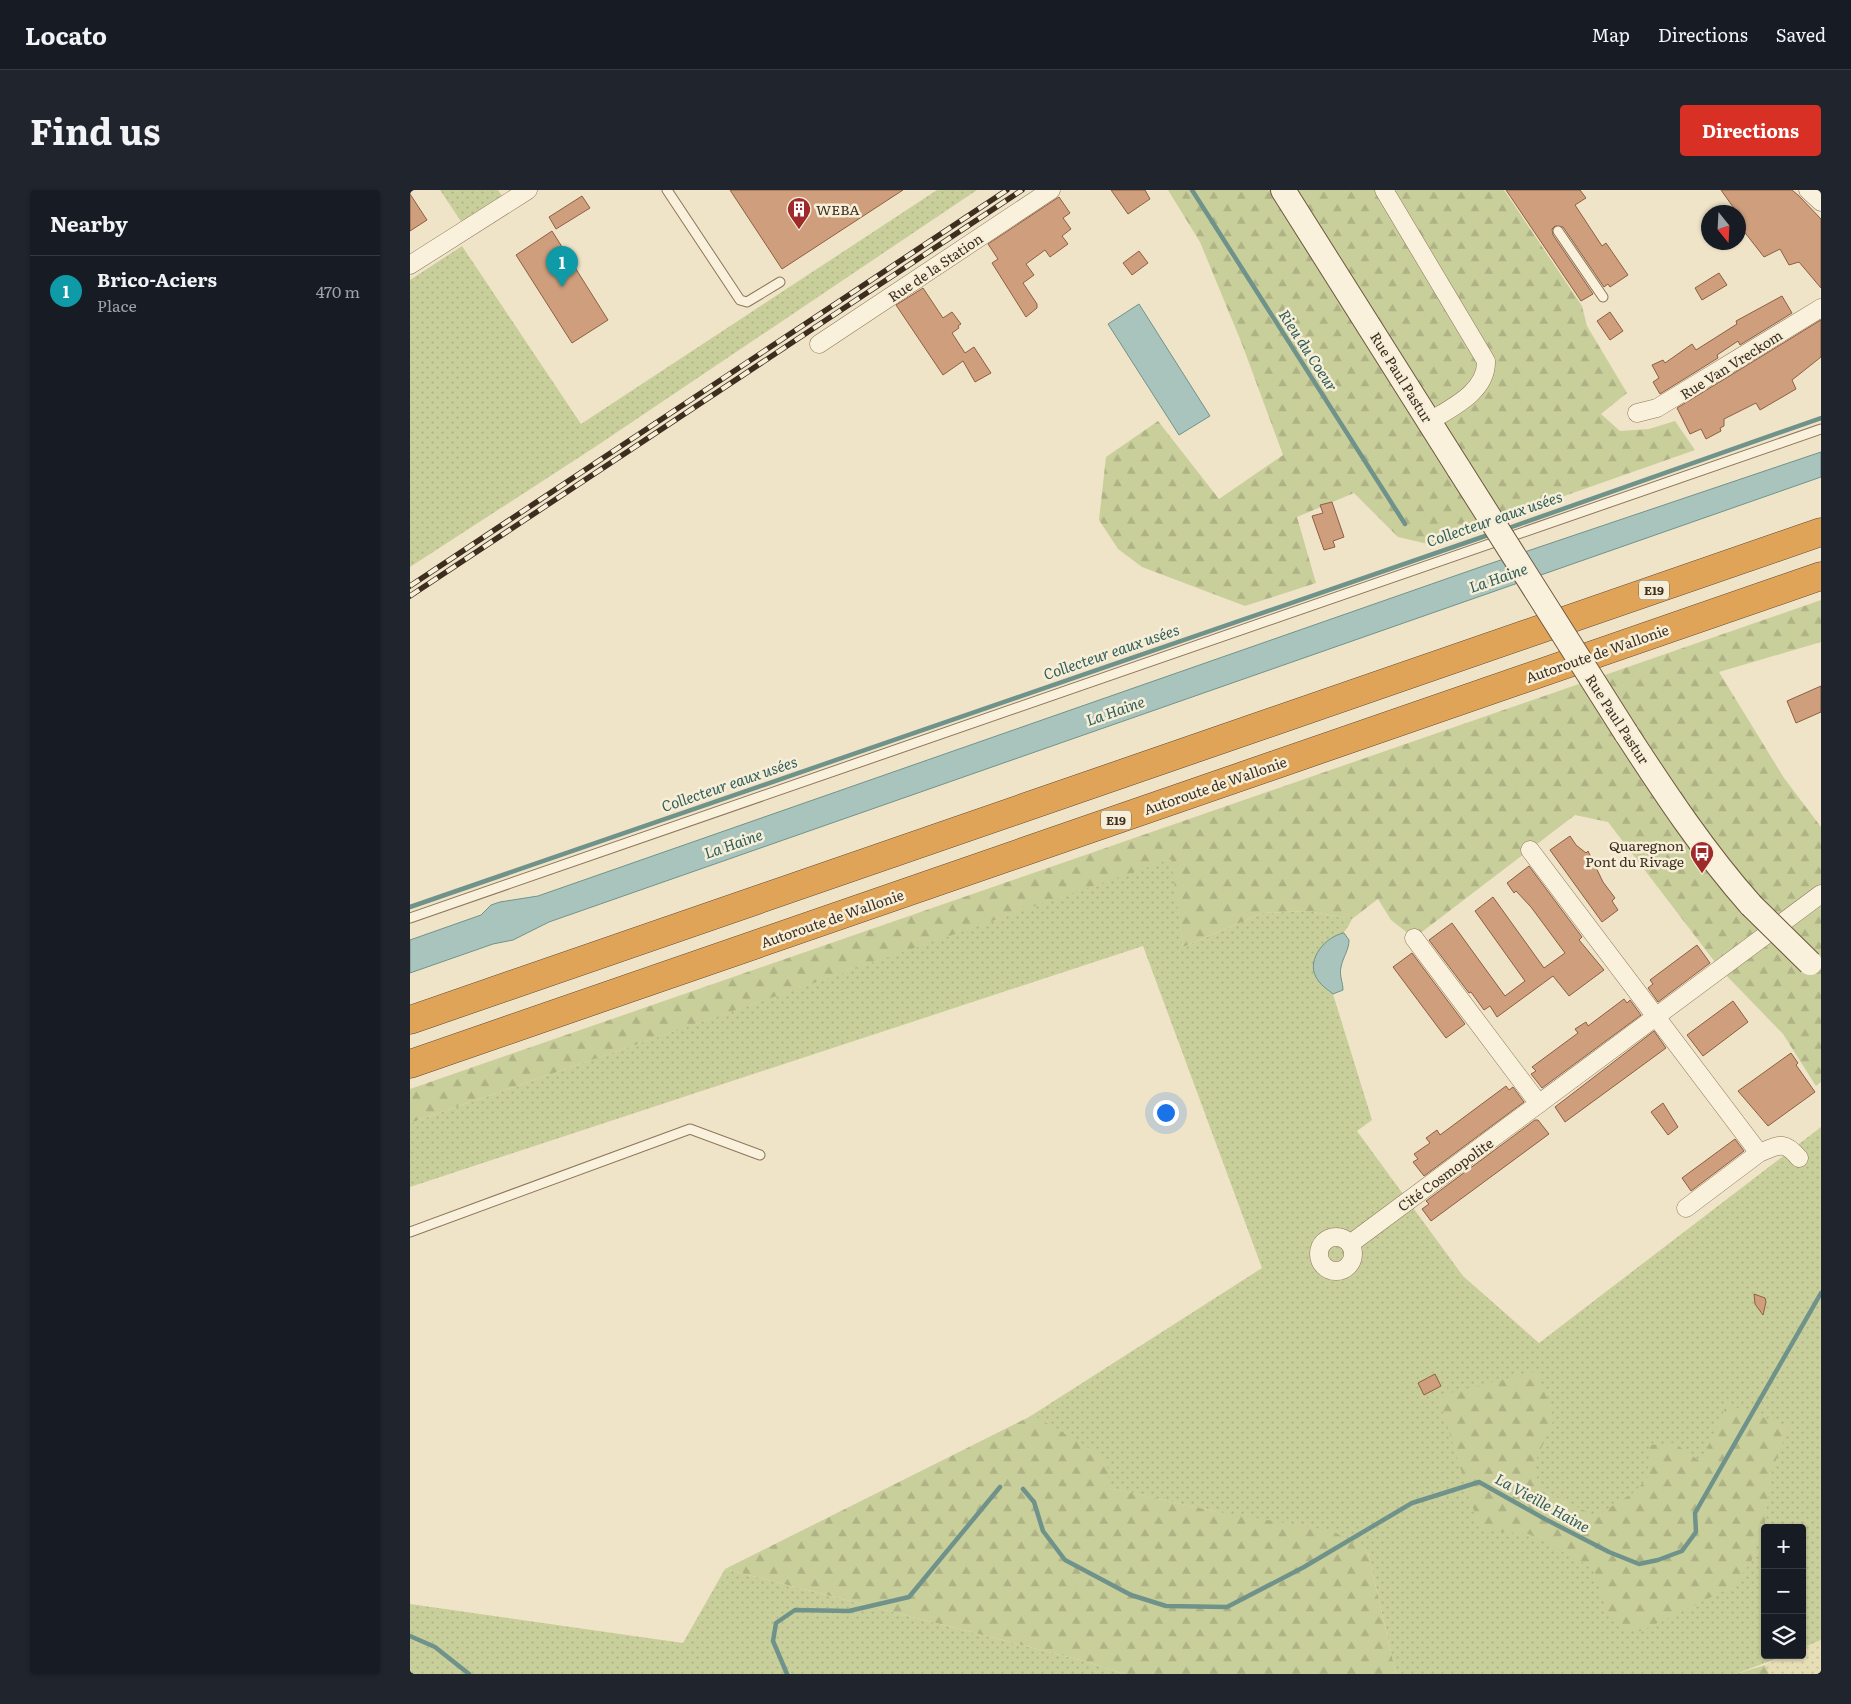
<!DOCTYPE html>
<html lang="en">
<head>
<meta charset="utf-8">
<style>
  :root { --surface:#171b24; --page:#20242c; --text:#f1f3f6; --muted:#9ea1a6; --line:#363941; --accent:#d93025 }
  body { margin:0; font-family:Literata,serif; background:var(--page); color:var(--text) }
  .controls { position:absolute; right:15px; bottom:15px; display:grid; overflow:hidden; border-radius:5px; box-shadow:0 1px 4px #0004 }
  .controls button { width:45px; height:45px; display:grid; place-items:center; padding:0; border:0; border-bottom:1px solid var(--line); background:var(--surface); color:var(--text); font:25px sans-serif }
  .compass { position:absolute; left:1291px; top:15px; width:45px; height:45px; border-radius:50%; background:var(--surface); box-shadow:0 1px 4px #0004; rotate:162deg }
  .you { position:absolute; left:755px; top:922px; width:18px; height:18px; margin:-12px; border:4px solid #fff; border-radius:50%; background:#1a73e8; box-shadow:0 0 0 8px #1a73e833 }
  .badge { display:grid; place-items:center; width:32px; height:32px; border-radius:50%; background:var(--accent); color:#fff; font-size:16px; font-weight:700 }
  .pin { position:absolute; translate:-50% -41px; filter:drop-shadow(0 1px 2px #0008) }
  .pin::after { content:''; position:absolute; top:26px; width:18px; height:15px; background:inherit; clip-path:polygon(0 0,100% 0,50% 100%) }
  .list { margin:0; padding:0; list-style:none }
  h2 { display:flex; justify-content:space-between; align-items:center; height:65px; margin:0; padding:0 20px; font-size:21px }
  h2 small { font-size:16px; font-weight:400; color:var(--muted) }
  .list li { display:grid; grid-template-columns:32px 1fr auto; gap:15px; align-items:center; box-sizing:border-box; height:70px; padding:0 20px; border-top:1px solid var(--line) }
  .list b { display:block; font-size:19px; white-space:nowrap }
  .list p { margin:0; font-size:16px; white-space:nowrap; color:var(--muted) }
  .list em { font-size:16px; font-style:normal; color:var(--muted) }
  .icon { flex:none; width:28px; height:28px; fill:none; stroke:currentColor; stroke-width:2; stroke-linecap:round; stroke-linejoin:round }
  .map { position:relative; flex:none; width:1411px; height:1484px; overflow:hidden; border-radius:5px }
  header { display:flex; align-items:center; gap:30px; box-sizing:border-box; height:70px; padding:0 25px; background:var(--surface); border-bottom:1px solid var(--line) }
  header strong { font-size:24px }
  nav { display:flex; gap:28px; margin-inline-start:auto; font-size:18px }
  .intro { display:flex; align-items:center; justify-content:space-between; box-sizing:border-box; height:120px; padding:0 30px }
  h1 { margin:0; font-size:35px }
  .button { padding:12px 22px; border-radius:5px; background:var(--accent); color:#fff; font-size:18px; font-weight:700 }
  main { display:flex; gap:30px; padding:0 30px }
  aside { flex:1; background:var(--surface); border-radius:5px; box-shadow:0 1px 4px #0004 }
  .map>svg:first-child { display:block }
  .farmland { fill:url(#farmland-dots) }
  .grass { fill:url(#grass-dots) }
  .forest { fill:url(#forest-firs) }
  .water { fill:#a9c4bc; stroke:#6f938a }
  .lines { fill:none; stroke-linecap:round; stroke-linejoin:round }
  .stream { stroke:#6f938a; stroke-width:4.5 }
  .building { fill:#cf9f7d; stroke:#8d5f41 }
  .lane-casing { stroke:#8d765c; stroke-width:11 }
  .street-casing { stroke:#8d765c; stroke-width:19 }
  .secondary-casing { stroke:#6f573f; stroke-width:26 }
  .highway-casing { stroke:#5b4430; stroke-width:29 }
  .lane { stroke:#faf1dc; stroke-width:9 }
  .street { stroke:#faf1dc; stroke-width:18 }
  .secondary { stroke:#faf1dc; stroke-width:24 }
  .highway { stroke:#e0a458; stroke-width:28 }
  .rail-casing { stroke:#3d2e20; stroke-width:5.5 }
  .rail { stroke:#f7eed8; stroke-width:4; stroke-dasharray:11; stroke-linecap:butt }
  .secondary-bridge-casing { stroke:#6f573f; stroke-width:26; stroke-linecap:butt }
  .secondary-bridge { stroke:#faf1dc; stroke-width:24 }
  .labels { text-anchor:middle; dominant-baseline:central; stroke-width:5; stroke-linejoin:round; paint-order:stroke }
  .shield { fill:#f7eed8; stroke:#756857; stroke-width:1 }
  .shield-label { font-size:12px; font-weight:bold; fill:#3d2e20 }
  .poi-label { font-size:14px; fill:#3d2e20; stroke:#f7eed8; text-anchor:start }
  .street-label { font-size:14px; fill:#3d2e20; stroke:#f7eed8 }
  .water-label { font-size:15px; font-style:italic; fill:#2f5d5a; stroke:#f7eed8 }
</style>
</head>
<body>
<header>
<strong>Locato</strong>
<nav><a>Map</a><a>Directions</a><a>Saved</a></nav>
</header>
<div class="intro"><h1>Find us</h1><a class="button">Directions</a></div>
<main>
<aside>
<h2>Nearby<small></small></h2>
<ul class="list">
<li><span class="badge" style="background:#0f9aa8">1</span><div><b>Brico-Aciers</b><p>Place</p></div><em>470 m</em></li>
</ul>
</aside>
<div class="map">
<svg width="1411" height="1484" viewBox="0 0 1411 1484">
  <defs>
    <pattern id="farmland-dots" width="8" height="8" patternUnits="userSpaceOnUse" patternTransform="scale(1.25)"><rect width="8" height="8" fill="#e6deb5"/><path d="M2 2h.1M6 6h.1" fill="none" stroke="#c6bf9b" stroke-width="1.8" stroke-linecap="round"/></pattern>
    <pattern id="grass-dots" width="8" height="8" patternUnits="userSpaceOnUse" patternTransform="scale(1.25)"><rect width="8" height="8" fill="#c9cf9b"/><path d="M2 2h.1M6 6h.1" fill="none" stroke="#aeb285" stroke-width="1.8" stroke-linecap="round"/></pattern>
    <pattern id="forest-firs" width="22" height="20" patternUnits="userSpaceOnUse" patternTransform="scale(1.25)"><rect width="22" height="20" fill="#c9cf9b"/><path d="M5 1l3.5 6h-7zM16 11l3.5 6h-7z" fill="#aeb285"/></pattern>
  </defs>
  <rect width="100%" height="100%" fill="#f0e4c8"/>
  <path class="farmland" d="M1411,1450V1484H1359L1355,1475L1376,1465H1392V1458Z"/>
  <path class="grass" d="M30,0H88L93,7L52,33Z
    M527,0H567L185,257L0,377V90L52,56L171,234Z
    M762,668L773,757L853,723L897,721L942,729C940,733 937,739 934,742C931,746 924,746 921,750C900,771 899,786 923,804L962,930L947,941L1053,1086L1129,1153L1411,937V1450L1392,1458V1338H1355V1465H1376L1326,1484H986L958,1363L803,1321L698,1298L619,1227L852,1078L733,756L0,997V933Z
    M315,1379L674,1471L714,1484H0V1414L273,1453Z"/>
  <path class="forest" d="M758,0H1094L1172,116L1177,136L1217,203L1191,224L1210,241L1239,239L1265,231L1285,260L1018,354L988,347L944,303L887,327L906,393L835,416L732,377L708,359L689,330L696,267L748,231L809,309L873,265L832,154L790,52Z
    M1411,410V452L1309,482L1374,588L1411,637V892L1406,896L1373,844L1311,780L1198,632L1165,625L1004,748L981,730L968,709L942,729L897,721L853,723L773,757L761,669L0,933V899Z
    M1127,1181L1144,1229L1124,1275L1130,1300L1186,1326L1223,1303L1237,1289L1240,1255L1264,1253L1291,1272L1317,1214L1379,1237L1362,1280L1355,1333L1341,1372L1324,1396L1231,1441L1215,1440L1199,1427L1183,1378L1119,1344L1070,1340L1028,1206Z
    M623,1225L697,1269L699,1298L803,1321L923,1341L958,1363L986,1484H714L674,1471L315,1379Z
    M1355,1475L1359,1484H1326Z"/>
  <path class="water" d="M729,114L800,226L769,245L698,134Z
    M1411,262V287L139,732L103,750L83,754L0,783V750L71,725L81,715L90,712L128,706L1076,375Z
    M934,743L939,750C939,760 933,767 931,777C929,786 933,792 933,800L923,804C917,799 910,795 906,787C896,769 916,746 934,743Z"/>
  <g class="lines">
    <path class="stream" d="M782,0L995,334
      M1096,339L1411,228
      M0,717L1081,344
      M613,1299L624,1312L633,1341L655,1370L721,1405L756,1416L817,1417L894,1377L1002,1313L1069,1292L1135,1329L1199,1362L1229,1374L1248,1370L1272,1361L1286,1342L1285,1323L1411,1103
      M0,1446L25,1457L59,1484
      M377,1484L363,1451L366,1433L385,1420L439,1421L499,1407L590,1297"/>
  </g>
  <path class="building" d="M320,0H493L372,79Z
    M701,0H735L740,9L718,24Z
    M1096,0H1170L1176,8L1165,15L1192,56L1196,53L1218,85L1200,97L1198,94L1194,97L1153,37L1145,36L1142,39L1143,45L1183,104L1171,111Z
    M1311,0H1382L1389,6L1411,29V98L1389,72L1379,75L1370,59L1354,67L1329,35L1333,31Z
    M0,4L17,30L0,41Z
    M172,6L180,18L146,39L139,27Z
    M649,7L660,23L653,28L661,39L652,46L658,54L640,67L635,60L616,74L624,85L613,93L627,114V118L616,127L582,73L588,69L578,54Z
    M142,41L198,130L162,153L106,65Z
    M729,61L738,73L722,85L713,73Z
    M1309,83L1317,95L1292,110L1285,98Z
    M513,98L533,128L542,122L551,134L548,136L549,138L542,143L555,163L564,157L581,183L565,192L553,171L533,185L486,115Z
    M1372,106L1382,123L1330,155L1328,151L1307,165L1308,168L1250,204L1243,192L1249,188L1242,175L1253,170L1255,173L1282,154L1286,160L1327,134L1326,131Z
    M1200,122L1213,141L1200,150L1187,131Z
    M1411,130V167L1382,190L1386,199L1350,220L1346,213L1314,229V236L1310,238L1311,241L1296,249L1291,239L1280,244L1267,218Z
    M922,312L934,347L923,351L925,357L914,360L902,326L913,323L910,315Z
    M1411,496V522L1386,533L1377,511Z
    M1160,646L1166,655L1176,663L1178,661L1193,692L1205,708L1202,711L1208,720L1192,732L1140,660Z
    M1119,676L1172,747L1169,750L1194,780L1159,806L1143,786L1087,827L1080,816L1074,820L1061,802L1059,803L1019,750L1042,733L1095,806L1115,791L1065,721L1083,707L1134,778L1155,763L1121,717L1106,701L1104,703L1097,693Z
    M1287,755L1300,773L1248,812L1238,798L1243,794L1240,790Z
    M1002,763L1055,834L1036,848L983,777Z
    M1214,809L1217,813L1220,810L1231,825L1132,898L1121,884L1126,881L1122,877L1168,843L1165,839L1176,832L1178,836Z
    M1323,811L1338,832L1293,866L1277,845Z
    M1244,841L1256,858L1155,932L1145,917Z
    M1381,863L1388,873L1386,875L1405,902L1358,936L1328,901Z
    M1096,896L1099,900L1103,897L1114,912L1014,986L1003,972L1008,969L1004,964L1020,953L1016,948L1027,940L1030,945Z
    M1253,913L1268,937L1258,945L1241,922Z
    M1125,930H1128L1139,944L1021,1031L1012,1019L1019,1014L1016,1011Z
    M1325,949L1334,961L1281,1001L1272,988Z
    M1344,1104L1355,1108L1356,1112L1353,1125L1345,1114Z
    M1025,1184L1031,1196L1014,1205L1008,1193Z"/>
  <g class="lines">
    <g class="lane-casing">
      <path id="lane" d="M257,0L330,110L337,112L370,92
        M1148,41L1193,107
        M0,728L1411,239
        M0,1042L280,939L350,965"/>
    </g>
    <g class="street-casing">
      <path id="street" d="M974,0L1076,171C1077,201 1043,217 1020,231
        M1398,0L1411,12
        M0,75L118,0
        M409,154L641,0
        M1227,223L1247,218L1411,118
        M1120,660L1349,963C1369,955 1374,950 1389,968
        M1004,748L1129,914
        M1276,1018L1349,963
        M909 1064a17 17 0 1 1 34 0a17 17 0 1 1-34 0Z
        M940,1054L1411,704"/>
    </g>
    <g class="secondary-casing">
      <path id="secondary" d="M873,0L1049,279
        M1216,543C1255,603 1294,662 1341,715"/>
    </g>
    <g class="highway-casing">
      <path id="highway" d="M0,830L1411,342
        M0,874L1411,386"/>
    </g>
    <use href="#lane" class="lane"/>
    <use href="#street" class="street"/>
    <use href="#secondary" class="secondary"/>
    <use href="#highway" class="highway"/>
    <g class="rail-casing">
      <path id="rail" d="M0,396L597,0
        M0,406L612,0"/>
    </g>
    <use href="#rail" class="rail"/>
    <g class="secondary-bridge-casing">
      <path id="secondary-bridge" d="M1049,279L1216,543
        M1341,715L1400,773"/>
    </g>
    <use href="#secondary-bridge" class="secondary-bridge"/>
  </g>
  <defs>
    <g id="building-pin" transform="scale(1.25)"><path d="M0 17L-7.5 6A9.5 9.5 0 1 1 7.5 6Z" fill="#9e2a2b" stroke="#f7eed8"/><path d="M-4-6H4V6H1V3H-1V6H-4ZM-2.5-4.3h1.7v1.8h-1.7ZM.8-4.3h1.7v1.8H.8ZM-2.5-1h1.7V.8h-1.7ZM.8-1h1.7V.8H.8Z" fill="#fff"/></g>
    <g id="bus-pin" transform="scale(1.25)"><path d="M0 17L-7.5 6A9.5 9.5 0 1 1 7.5 6Z" fill="#9e2a2b" stroke="#f7eed8"/><path d="M-5-6H5V4H4V6H2V4H-2V6H-4V4H-5ZM-3.5-4V0h7V-4ZM-3.5 1.2v1.5H-2V1.2ZM2 1.2v1.5H3.5V1.2Z" fill="#fff"/></g>
  </defs>
  <g fill-rule="evenodd">
    <use href="#building-pin" x="389" y="19"/>
    <use href="#bus-pin" x="1292" y="663"/>
  </g>
  <g class="labels">
    <g class="shield">
      <rect x="1229" y="390.5" width="30" height="19" rx="4"/>
      <rect x="691" y="620.5" width="30" height="19" rx="4"/>
    </g>
    <g class="shield-label">
      <text x="1244" y="400">E19</text>
      <text x="706" y="630">E19</text>
    </g>
    <g class="poi-label">
      <text x="406" y="19">WEBA</text>
      <text x="1274" y="655" text-anchor="end">Quaregnon<tspan x="1274" dy="16">Pont du Rivage</tspan></text>
    </g>
    <g class="street-label">
      <text transform="translate(525 77) rotate(-34)">Rue de la Station</text>
      <text transform="translate(1321 174) rotate(-32)">Rue Van Vreckom</text>
      <text transform="translate(992 187) rotate(58)">Rue Paul Pastur</text>
      <text transform="translate(1187 463) rotate(-19)">Autoroute de Wallonie</text>
      <text transform="translate(1208 529) rotate(57)">Rue Paul Pastur</text>
      <text transform="translate(805 595) rotate(-19)">Autoroute de Wallonie</text>
      <text transform="translate(422 728) rotate(-19)">Autoroute de Wallonie</text>
      <text transform="translate(1035 984) rotate(-36)">Cité Cosmopolite</text>
    </g>
    <g class="water-label">
      <text transform="translate(899 160) rotate(57)">Rieu du Coeur</text>
      <text transform="translate(1084 328) rotate(-19)">Collecteur eaux usées</text>
      <text transform="translate(1088 387) rotate(-19)">La Haine</text>
      <text transform="translate(701 461) rotate(-19)">Collecteur eaux usées</text>
      <text transform="translate(705 520) rotate(-19)">La Haine</text>
      <text transform="translate(319 593) rotate(-19)">Collecteur eaux usées</text>
      <text transform="translate(323 653) rotate(-19)">La Haine</text>
      <text transform="translate(1133 1312) rotate(29)">La Vieille Haine</text>
    </g>
  </g>
</svg>
<div class="controls">
<button>+</button>
<button>−</button>
<button><svg class="icon" aria-label="layers" viewBox="0 0 24 24"><path d="M12 4l9 5-9 5-9-5zM3 14l9 5 9-5"/></svg></button>
</div>
<svg class="compass" viewBox="-18 -18 36 36"><path d="M0-13l5 13h-10z" fill="#e53935"/><path d="M0 13l5-13h-10z" fill="#9ea1a6"/></svg>
<div class="you"></div>
<div class="pin badge" style="left:152px;top:97px;background:#0f9aa8">1</div>
</div>
</main>
</body>
</html>
